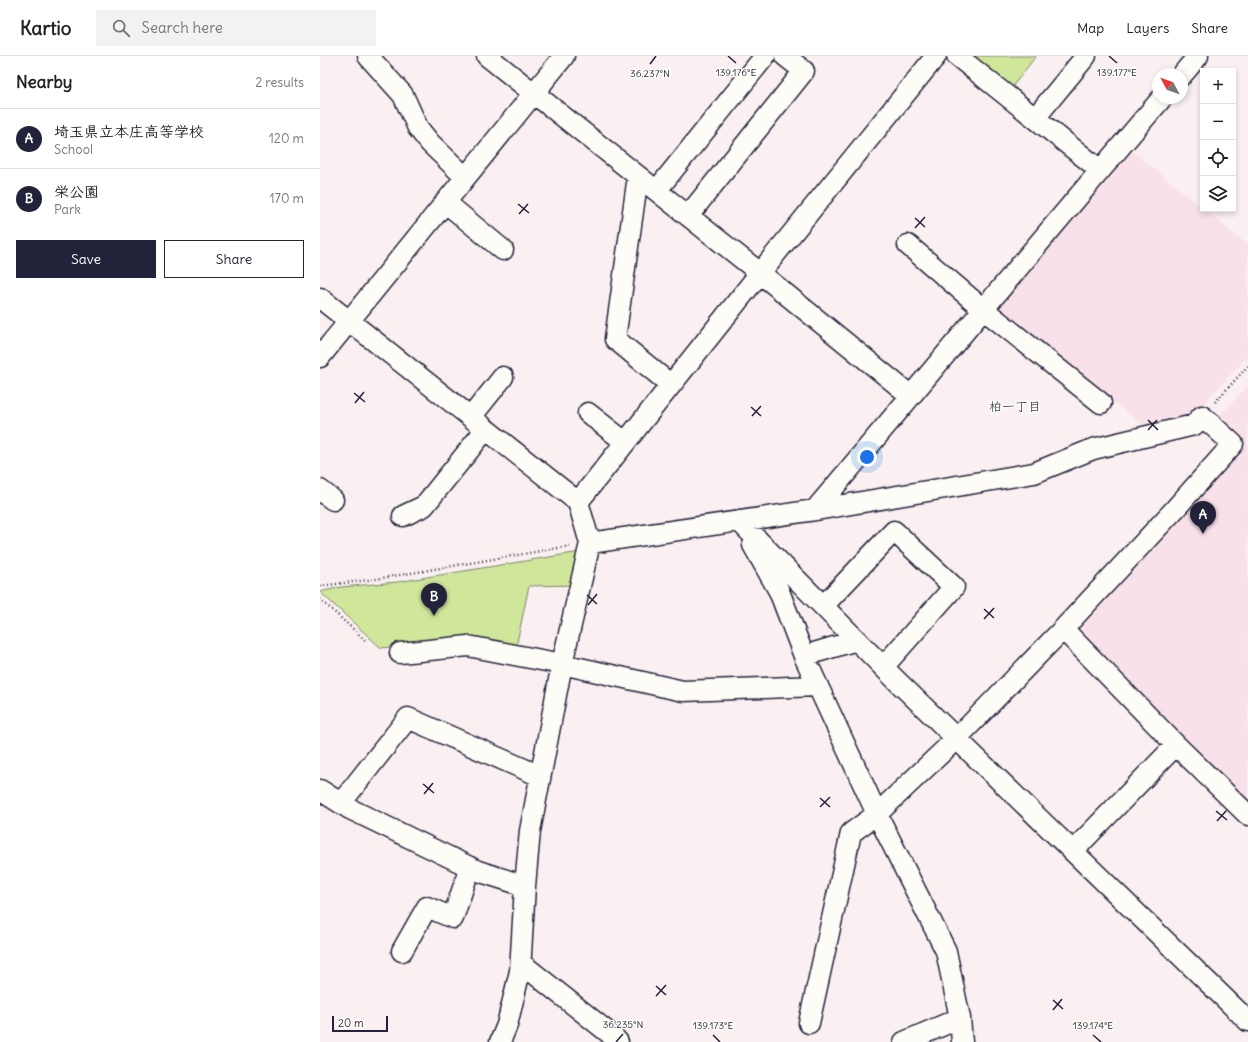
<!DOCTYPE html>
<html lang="en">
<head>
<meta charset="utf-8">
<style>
  :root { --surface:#fff; --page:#f2f2f2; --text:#222; --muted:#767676; --line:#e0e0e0; --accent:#22223b }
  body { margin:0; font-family:Delius,"Klee One",sans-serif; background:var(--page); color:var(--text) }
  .controls { position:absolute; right:12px; top:12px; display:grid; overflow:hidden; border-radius:0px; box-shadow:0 2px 6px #0003 }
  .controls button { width:36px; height:36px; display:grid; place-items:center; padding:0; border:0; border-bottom:1px solid var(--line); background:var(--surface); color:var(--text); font:20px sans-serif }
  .compass { position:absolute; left:832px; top:12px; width:36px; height:36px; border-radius:50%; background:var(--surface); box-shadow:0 2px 6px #0003; rotate:311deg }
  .scale { position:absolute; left:12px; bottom:10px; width:56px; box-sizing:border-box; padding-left:4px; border:2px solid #22223b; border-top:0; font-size:11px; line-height:14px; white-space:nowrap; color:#22223b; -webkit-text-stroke:3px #fdfcf7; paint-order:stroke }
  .you { position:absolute; left:547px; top:401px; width:14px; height:14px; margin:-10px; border:3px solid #fff; border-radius:50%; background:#1a73e8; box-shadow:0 0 0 6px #1a73e833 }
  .badge { display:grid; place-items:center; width:26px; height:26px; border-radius:50%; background:var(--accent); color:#fff; font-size:13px; font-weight:700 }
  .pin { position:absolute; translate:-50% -33px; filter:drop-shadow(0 1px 2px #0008) }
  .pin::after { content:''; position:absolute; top:21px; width:14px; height:12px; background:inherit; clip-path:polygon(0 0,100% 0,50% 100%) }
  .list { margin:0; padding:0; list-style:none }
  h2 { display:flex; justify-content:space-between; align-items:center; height:52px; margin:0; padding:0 16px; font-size:17px }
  h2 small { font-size:13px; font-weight:400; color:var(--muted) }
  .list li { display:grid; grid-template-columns:26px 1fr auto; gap:12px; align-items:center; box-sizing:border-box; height:60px; padding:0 16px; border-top:1px solid var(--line) }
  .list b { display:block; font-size:15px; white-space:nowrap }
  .list p { margin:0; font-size:13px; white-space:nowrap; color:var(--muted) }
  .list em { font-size:13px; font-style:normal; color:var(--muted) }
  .actions { display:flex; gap:8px; padding:12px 16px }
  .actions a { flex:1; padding:9px 0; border:1px solid var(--accent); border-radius:0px; text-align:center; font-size:14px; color:var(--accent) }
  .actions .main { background:var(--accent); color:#fff }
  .icon { flex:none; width:22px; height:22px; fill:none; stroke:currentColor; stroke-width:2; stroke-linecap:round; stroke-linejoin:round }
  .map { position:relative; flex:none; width:928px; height:986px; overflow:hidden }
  header { display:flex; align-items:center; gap:24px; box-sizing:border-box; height:56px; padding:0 20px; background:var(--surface); border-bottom:1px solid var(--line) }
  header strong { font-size:19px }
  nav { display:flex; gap:22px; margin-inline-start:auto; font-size:14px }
  .search { width:280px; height:36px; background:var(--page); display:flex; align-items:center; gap:10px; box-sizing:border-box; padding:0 14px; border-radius:0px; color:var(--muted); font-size:15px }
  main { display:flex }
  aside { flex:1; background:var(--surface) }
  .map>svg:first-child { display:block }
  .built { fill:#f9e1ea }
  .green { fill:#d0e69b; stroke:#79846b }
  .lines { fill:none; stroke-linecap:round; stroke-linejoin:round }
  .minor-casing { stroke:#22223b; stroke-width:23 }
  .path { stroke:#22223b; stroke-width:2.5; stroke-dasharray:1 3; stroke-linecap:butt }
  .minor { stroke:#fdfcf7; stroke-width:20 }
  .ticks { fill:none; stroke:#22223b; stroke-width:1.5 }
  .labels { text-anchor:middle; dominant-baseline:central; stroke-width:3; stroke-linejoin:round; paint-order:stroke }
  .neighbourhood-label { font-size:13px; fill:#22223b; stroke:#fdfcf7 }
  .ticks-label { font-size:10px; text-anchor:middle; fill:#22223b; stroke:#fdfcf7; stroke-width:3; stroke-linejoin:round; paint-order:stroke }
</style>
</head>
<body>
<header>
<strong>Kartio</strong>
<div class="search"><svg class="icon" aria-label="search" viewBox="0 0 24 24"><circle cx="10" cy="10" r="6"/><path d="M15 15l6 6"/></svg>Search here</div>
<nav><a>Map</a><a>Layers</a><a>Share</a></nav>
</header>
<main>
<aside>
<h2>Nearby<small>2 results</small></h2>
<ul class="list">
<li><span class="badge">A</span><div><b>埼玉県立本庄高等学校</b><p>School</p></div><em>120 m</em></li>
<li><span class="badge">B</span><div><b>栄公園</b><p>Park</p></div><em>170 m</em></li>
</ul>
<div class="actions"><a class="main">Save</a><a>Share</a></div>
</aside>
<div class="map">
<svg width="928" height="986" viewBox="0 0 928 986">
  <rect width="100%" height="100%" fill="#fbf0f1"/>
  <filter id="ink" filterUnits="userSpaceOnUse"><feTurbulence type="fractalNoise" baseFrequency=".025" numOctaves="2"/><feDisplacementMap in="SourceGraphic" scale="8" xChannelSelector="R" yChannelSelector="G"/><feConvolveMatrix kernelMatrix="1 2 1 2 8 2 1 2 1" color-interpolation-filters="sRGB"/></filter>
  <g filter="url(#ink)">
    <path class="built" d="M809,92L928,189V300L869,364L829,374L674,252Z
      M928,329V746L755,577V570L921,386L896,364Z"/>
    <path class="green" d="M652,0H716L692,31Z
      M260,496L257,529L209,530L196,591L82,590L61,592L0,536L21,531L77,526Z"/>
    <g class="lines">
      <g class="minor-casing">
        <path id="minor" d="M48,0L83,39L98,72L110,87L145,121
          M167,0L440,217L591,340
          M637,0L780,114
          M862,19L878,0
          M715,62L766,0
          M318,120L295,283L351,329
          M337,134L445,0
          M125,146L183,194
          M368,160L484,15L465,0
          M588,189L663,253L781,347
          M0,242L258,446L270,487L242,608L210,775L205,830L200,915L187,969L180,986
          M0,301L244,0
          M268,357L305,386
          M151,361L183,321
          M0,434L13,444
          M258,446L440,217L616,0
          M495,454C611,317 725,178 842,42
          M83,460L104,450L166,373
          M419,465L577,625L928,965
          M270,487L495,454L714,417L773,393L874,369L882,360L913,388L855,453L743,573
          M433,489L459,535L484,600L557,758L626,895L640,962L642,986
          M503,550L574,475L634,531L563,611
          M80,597L148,590L242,608L363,635L498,630
          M484,600L537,584
          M0,734L30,753L158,815L205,830
          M21,747L88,662L220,720
          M753,795L856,689
          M82,895L107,851L133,862L150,811
          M201,907L289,977L298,986
          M489,967L531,777L557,758L637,682L743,573L856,689L928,759
          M584,986L640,962"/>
      </g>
      <path class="path" d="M895,346L928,310
        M0,530L56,523L250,490
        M0,543L45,584"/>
      <use href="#minor" class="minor"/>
    </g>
  </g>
  <path class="ticks" d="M408,0L416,7M789,0L797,7M330,8L336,0M198,148L209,157M199,158L208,148M595,162L605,171M595,172L605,161M34,337L45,346M35,347L44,336M431,351L441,360M432,360L441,350M828,364L838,374M828,374L837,364M267,539L277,548M268,549L277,538M664,553L674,562M664,563L674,552M103,728L114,737M104,738L113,727M500,742L510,751M500,751L510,741M896,755L907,764M897,765L906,755M336,930L346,939M336,940L346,929M733,944L743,953M733,954L742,943M393,979L400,986M773,979L781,986M296,986L303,978"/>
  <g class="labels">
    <g class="neighbourhood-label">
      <text x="695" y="350">柏一丁目</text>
    </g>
  </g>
  <g class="ticks-label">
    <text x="416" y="20">139.176°E</text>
    <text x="797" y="20">139.177°E</text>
    <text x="330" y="21">36.237°N</text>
    <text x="303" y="972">36.235°N</text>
    <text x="393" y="973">139.173°E</text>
    <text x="773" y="973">139.174°E</text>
  </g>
</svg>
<div class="controls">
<button>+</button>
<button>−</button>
<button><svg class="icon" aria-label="locate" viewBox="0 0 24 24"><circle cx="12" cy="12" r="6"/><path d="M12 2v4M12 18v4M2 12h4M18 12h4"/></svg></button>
<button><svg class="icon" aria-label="layers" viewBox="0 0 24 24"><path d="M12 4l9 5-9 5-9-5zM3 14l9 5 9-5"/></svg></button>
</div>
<svg class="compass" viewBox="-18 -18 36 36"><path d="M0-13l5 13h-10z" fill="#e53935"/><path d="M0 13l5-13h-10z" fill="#767676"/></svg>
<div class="scale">20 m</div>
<div class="you"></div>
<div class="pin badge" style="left:883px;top:478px">A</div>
<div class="pin badge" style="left:114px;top:560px">B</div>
</div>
</main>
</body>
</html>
